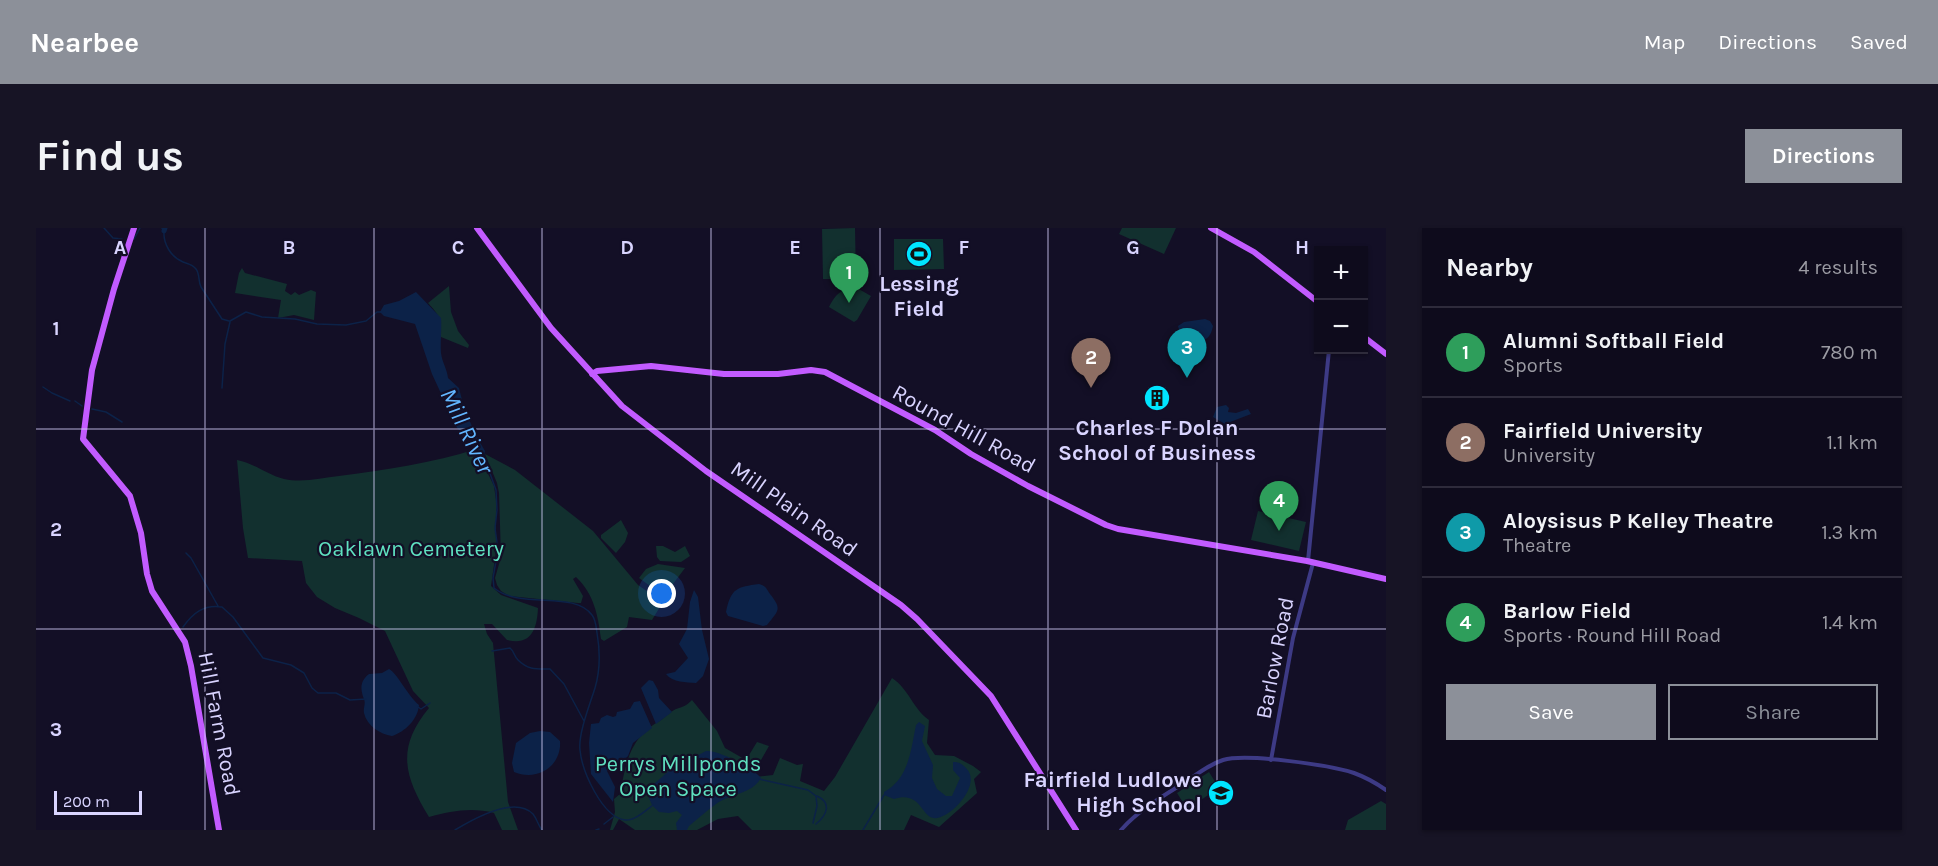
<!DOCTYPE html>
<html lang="en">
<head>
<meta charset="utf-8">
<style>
  :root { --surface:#0e0b1c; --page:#171425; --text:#f1f3f6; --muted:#9b9ba3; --line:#2e2b3b; --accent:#8c9099 }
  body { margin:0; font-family:Karla,sans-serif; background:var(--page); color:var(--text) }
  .controls { position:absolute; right:18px; top:18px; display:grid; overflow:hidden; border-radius:0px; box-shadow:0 2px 4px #0004 }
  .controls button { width:54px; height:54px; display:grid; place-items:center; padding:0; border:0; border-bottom:2px solid var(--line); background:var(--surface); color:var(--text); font:30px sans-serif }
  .scale { position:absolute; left:18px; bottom:15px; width:88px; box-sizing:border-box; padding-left:6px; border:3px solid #d9d4ff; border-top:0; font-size:16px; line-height:21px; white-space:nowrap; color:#d9d4ff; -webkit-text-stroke:4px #130f26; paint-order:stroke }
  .you { position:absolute; left:626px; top:366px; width:21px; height:21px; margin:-15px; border:4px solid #fff; border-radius:50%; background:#1a73e8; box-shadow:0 0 0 9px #1a73e833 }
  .badge { display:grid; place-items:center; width:39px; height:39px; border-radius:50%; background:var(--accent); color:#fff; font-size:20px; font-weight:700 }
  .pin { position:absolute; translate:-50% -50px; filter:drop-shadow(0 2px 3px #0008) }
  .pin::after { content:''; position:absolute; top:32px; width:21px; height:18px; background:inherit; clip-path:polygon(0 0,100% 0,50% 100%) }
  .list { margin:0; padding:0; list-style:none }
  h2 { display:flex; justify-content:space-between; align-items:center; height:78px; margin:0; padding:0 24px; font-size:26px }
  h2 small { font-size:20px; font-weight:400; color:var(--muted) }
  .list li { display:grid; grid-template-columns:39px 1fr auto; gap:18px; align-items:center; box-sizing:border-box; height:90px; padding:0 24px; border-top:2px solid var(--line) }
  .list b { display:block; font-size:22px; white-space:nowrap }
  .list p { margin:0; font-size:20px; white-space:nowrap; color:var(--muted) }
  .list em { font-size:20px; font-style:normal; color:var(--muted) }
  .actions { display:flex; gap:12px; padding:18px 24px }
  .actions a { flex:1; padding:14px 0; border:2px solid var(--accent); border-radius:0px; text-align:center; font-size:21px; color:var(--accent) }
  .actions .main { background:var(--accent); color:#fff }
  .map { position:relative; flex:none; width:1350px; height:602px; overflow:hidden; border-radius:0px }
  header { display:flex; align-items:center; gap:36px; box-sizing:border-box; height:84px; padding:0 30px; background:var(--accent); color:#fff }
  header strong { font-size:28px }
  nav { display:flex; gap:33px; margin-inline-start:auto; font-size:21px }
  .intro { display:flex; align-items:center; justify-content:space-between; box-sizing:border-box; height:144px; padding:0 36px }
  h1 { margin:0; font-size:42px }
  .button { padding:15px 27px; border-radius:0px; background:var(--accent); color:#fff; font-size:21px; font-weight:700 }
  main { display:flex; gap:36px; padding:0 36px }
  aside { flex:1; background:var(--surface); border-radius:0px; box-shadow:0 2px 4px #0004 }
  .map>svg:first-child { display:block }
  .green { fill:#12302f }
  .water { fill:#0c2248 }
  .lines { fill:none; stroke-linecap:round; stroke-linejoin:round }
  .stream { stroke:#0c2248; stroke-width:1.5 }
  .river { stroke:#0c2248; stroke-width:5 }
  .minor { stroke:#3d3a85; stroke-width:4 }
  .major { stroke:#c25bff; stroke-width:6 }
  .grid { fill:none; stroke:#d9d4ff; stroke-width:1.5; stroke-opacity:0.55 }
  .labels { text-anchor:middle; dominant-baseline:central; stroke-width:4.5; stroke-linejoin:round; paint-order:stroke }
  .poi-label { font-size:22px; font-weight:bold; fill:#d9d4ff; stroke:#130f26 }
  .street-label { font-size:22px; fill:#d9d4ff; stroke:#130f26 }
  .park-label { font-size:22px; fill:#5fe0c0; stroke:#130f26 }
  .water-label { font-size:24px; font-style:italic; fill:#62b6ff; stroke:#130f26 }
  .grid-label { font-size:20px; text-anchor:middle; font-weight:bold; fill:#d9d4ff; stroke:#130f26; stroke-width:4.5; stroke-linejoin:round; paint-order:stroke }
</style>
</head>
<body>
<header>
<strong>Nearbee</strong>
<nav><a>Map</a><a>Directions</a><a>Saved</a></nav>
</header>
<div class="intro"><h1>Find us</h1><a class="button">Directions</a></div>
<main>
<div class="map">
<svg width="1350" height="602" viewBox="0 0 1350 602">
  <rect width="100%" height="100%" fill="#130f26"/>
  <path class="green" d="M819,0L820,51H787L786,1Z
    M1086,0H1140L1128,26L1083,6Z
    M858,11H907L908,41L858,42Z
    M206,40L209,45L251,56L249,63L255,67L259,64L263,67L275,62L280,64L278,92L258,87L242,90L245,72L199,65L203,45Z
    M413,58L415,84L422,103L433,117L432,120L405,109C404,91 405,89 392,75Z
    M812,60H821L835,68L821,92L818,94L793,79C798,69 802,64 812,60Z
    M440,221L458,258L460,272V323L455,358L465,367L502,380C501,400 496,418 471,412L456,396H448L451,406L457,415L472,574L482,602H466L458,585C436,579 415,583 393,589C368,548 360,520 393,480L377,463L349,403L323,390L299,380L281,369L270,355L266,333L212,330L207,300L201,232C218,235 231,247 248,251C267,255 285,250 303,248C348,242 398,235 440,221Z
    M449,226L479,242L557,303L602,357L627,374L616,392L593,389L591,399L568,413L565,411C562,387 558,366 540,349L537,351L547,368L545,375H542L473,368L465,363L461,357L459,350L465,329L463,265L461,255Z
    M1222,283L1270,294L1263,323L1215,312Z
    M585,292L592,305L589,314L580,325L565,310V307Z
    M620,318H627L639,324L649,318L654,328L645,334L624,333L621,329Z
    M622,336L649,340L628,368L603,350L610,341Z
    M856,450C873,461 877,481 893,492L891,515L899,527L918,528L937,538L945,544L938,551L941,565L903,599L875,587L868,602H716L702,588L682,591L661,602H599L583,591L577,602H574L579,584L578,571L584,566C590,534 594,509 625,492C629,489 635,483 640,481C647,479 650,478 656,472L681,503L689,520L710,532L721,514L733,518L717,546L719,549L737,547L744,530L761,537L767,536L764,553L788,563L799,549Z
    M1173,544L1183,560L1151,581L1141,565Z
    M1345,573L1350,576V602H1309L1312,592Z"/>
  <path class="water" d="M380,64L405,90C406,101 404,113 405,125C406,134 411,141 412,150L423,160C428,182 437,203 449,223L448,228L445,227L437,215L421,200L396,146L379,96L348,88L344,84L348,77L363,73Z
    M1169,91L1174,93L1177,98C1173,121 1155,111 1143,102L1142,98L1148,94Z
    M1190,177L1193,180L1192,184L1200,185L1212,181L1215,186L1189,196L1177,189L1181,179Z
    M723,356C730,358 730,360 734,366C746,381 743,382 731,397L727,398L692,388L690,384C695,360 701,359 723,356Z
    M658,362L662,369L666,402L673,431L667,448L660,455C650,454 637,455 630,446L639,444L652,430L643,416L651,401L654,374Z
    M353,441C361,445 372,468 383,477C382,491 369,504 356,508C344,506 331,498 328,485C327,480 330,476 328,471C324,461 324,453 333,446L346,445Z
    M613,452L617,453L622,462L623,470L636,484L620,496L605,460Z
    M604,473L616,500L597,515L592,528L588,532L571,543L579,559L577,574L555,546L553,515L555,496L563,495L565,490L571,487L577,489L580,488L581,484L594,481L598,474Z
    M883,494L889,498L886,513L897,537L896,550L901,561L910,568H916L924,550L917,542V534C923,534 925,535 930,540C946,555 918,587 901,590C885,593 887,562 858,571L848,567V564C873,551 875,521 880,497Z
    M504,503L514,504L524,513C526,538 501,554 478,544L476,535L480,515L494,505Z
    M670,523C683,522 717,540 725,550C715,567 695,565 680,576C670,583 662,591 653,598L651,602H641L640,595L646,587L641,583L633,585L623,584L616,577L610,563L634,542Z"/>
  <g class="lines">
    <path class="stream" d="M68,0L77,10L86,11
      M126,0L128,3C127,16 135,29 147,34C152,36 156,36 160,41C164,46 162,53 165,59L186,91L193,93
      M98,11L104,0
      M194,93L210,84L226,89L259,91L281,96L310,97L330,93L341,84H346
      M7,159L16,165L34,173
      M186,160L189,116L194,94
      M39,173L46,178
      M56,181L70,184L86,194
      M448,229L460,262L461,282L459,300L462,322L457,350L458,360C485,382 538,362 556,387C560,392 560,399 561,405C564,422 564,443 559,460C554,476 542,506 544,522C546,543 566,589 589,592C599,593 610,582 617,577
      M150,325L155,330L182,378
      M147,399C157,385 168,376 186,379L197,389L227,430L255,437L268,445L276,460L282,465H300L314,472L330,471
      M456,423L474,420C478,423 478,428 482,432C492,442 500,441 514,441L528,456L548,493
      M382,479L385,481L394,475
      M723,551L772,562L780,568L781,578L777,595
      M568,596L577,589
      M780,596C791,587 796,575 781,568
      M419,602C437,591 478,567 497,586C501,591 502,597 506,602
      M560,602L563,601
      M827,602L848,567"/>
    <path class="river" d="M128,3L129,0"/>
    <path class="minor" d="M1272,333L1293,122
      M1235,532L1257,410L1277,335
      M1085,602C1104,581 1127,568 1151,553C1162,545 1173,537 1187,532C1210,525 1293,537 1318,545C1329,549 1340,555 1350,562"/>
    <path class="major" d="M98,0L78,61L56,142L47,211L94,268L105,305L111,346L116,363L149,414L155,438L183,602
      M441,0L515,100L586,178L670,243L865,377L881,391L955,468L1040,602
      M1175,0L1218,24L1282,74
      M1328,109L1350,126
      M556,146L561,143L615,138L688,146H742L775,142L789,144L899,202L935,226L992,258L1070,297L1082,301L1271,333L1350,351"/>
  </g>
  <path class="grid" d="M169,0V602M338,0V602M506,0V602M675,0V602M844,0V602M1012,0V602M1181,0V602M0,201H1350M0,401H1350"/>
  <defs>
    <g id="stadium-disc" transform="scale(1.35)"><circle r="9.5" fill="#00e5ff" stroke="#130f26"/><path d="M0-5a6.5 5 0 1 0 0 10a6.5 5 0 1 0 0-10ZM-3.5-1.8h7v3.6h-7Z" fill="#111"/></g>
    <g id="building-disc" transform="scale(1.35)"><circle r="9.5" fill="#00e5ff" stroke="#130f26"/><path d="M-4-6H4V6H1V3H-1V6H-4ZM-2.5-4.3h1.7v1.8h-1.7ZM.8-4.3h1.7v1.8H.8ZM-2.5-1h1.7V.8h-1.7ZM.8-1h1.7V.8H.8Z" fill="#111"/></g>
    <g id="school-disc" transform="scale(1.35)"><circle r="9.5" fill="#00e5ff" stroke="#130f26"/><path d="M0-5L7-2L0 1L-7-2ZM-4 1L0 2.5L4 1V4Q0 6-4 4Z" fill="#111"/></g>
  </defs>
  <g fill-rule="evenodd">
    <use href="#stadium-disc" x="883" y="26"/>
    <use href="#building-disc" x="1121" y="170"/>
    <use href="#school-disc" x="1185" y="565"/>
  </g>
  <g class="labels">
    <g class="poi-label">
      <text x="883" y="56">Lessing<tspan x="883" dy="25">Field</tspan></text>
      <text x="1121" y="200">Charles F Dolan<tspan x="1121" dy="25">School of Business</tspan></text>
      <text x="1166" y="552" text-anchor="end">Fairfield Ludlowe<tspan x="1166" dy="25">High School</tspan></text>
    </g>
    <g class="street-label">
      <text transform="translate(928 201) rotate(29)">Round Hill Road</text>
      <text transform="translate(758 281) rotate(35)">Mill Plain Road</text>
      <text transform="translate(1239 430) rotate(-79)">Barlow Road</text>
      <text transform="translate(183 496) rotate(79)">Hill Farm Road</text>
    </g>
    <g class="park-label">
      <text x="375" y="321">Oaklawn Cemetery</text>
      <text x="642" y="536">Perrys Millponds<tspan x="642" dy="25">Open Space</tspan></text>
    </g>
    <g class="water-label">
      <text transform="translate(431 203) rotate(64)">Mill River</text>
    </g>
  </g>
  <g class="grid-label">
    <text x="84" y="26">A</text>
    <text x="253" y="26">B</text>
    <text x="422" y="26">C</text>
    <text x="591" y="26">D</text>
    <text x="759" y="26">E</text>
    <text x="928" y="26">F</text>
    <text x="1097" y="26">G</text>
    <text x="1266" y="26">H</text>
    <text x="20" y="107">1</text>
    <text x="20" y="308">2</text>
    <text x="20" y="508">3</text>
  </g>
</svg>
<div class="controls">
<button>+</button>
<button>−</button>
</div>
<div class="scale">200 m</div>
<div class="you"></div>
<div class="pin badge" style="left:813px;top:75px;background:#2e9e5b">1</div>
<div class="pin badge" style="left:1055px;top:160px;background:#8d6e63">2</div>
<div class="pin badge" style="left:1151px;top:150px;background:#0f9aa8">3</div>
<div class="pin badge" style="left:1243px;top:303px;background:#2e9e5b">4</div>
</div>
<aside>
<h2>Nearby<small>4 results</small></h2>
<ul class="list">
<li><span class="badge" style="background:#2e9e5b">1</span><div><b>Alumni Softball Field</b><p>Sports</p></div><em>780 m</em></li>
<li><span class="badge" style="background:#8d6e63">2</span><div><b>Fairfield University</b><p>University</p></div><em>1.1 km</em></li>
<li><span class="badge" style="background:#0f9aa8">3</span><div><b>Aloysisus P Kelley Theatre</b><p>Theatre</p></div><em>1.3 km</em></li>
<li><span class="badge" style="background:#2e9e5b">4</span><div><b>Barlow Field</b><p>Sports · Round Hill Road</p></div><em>1.4 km</em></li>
</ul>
<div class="actions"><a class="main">Save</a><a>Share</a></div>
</aside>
</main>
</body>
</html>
